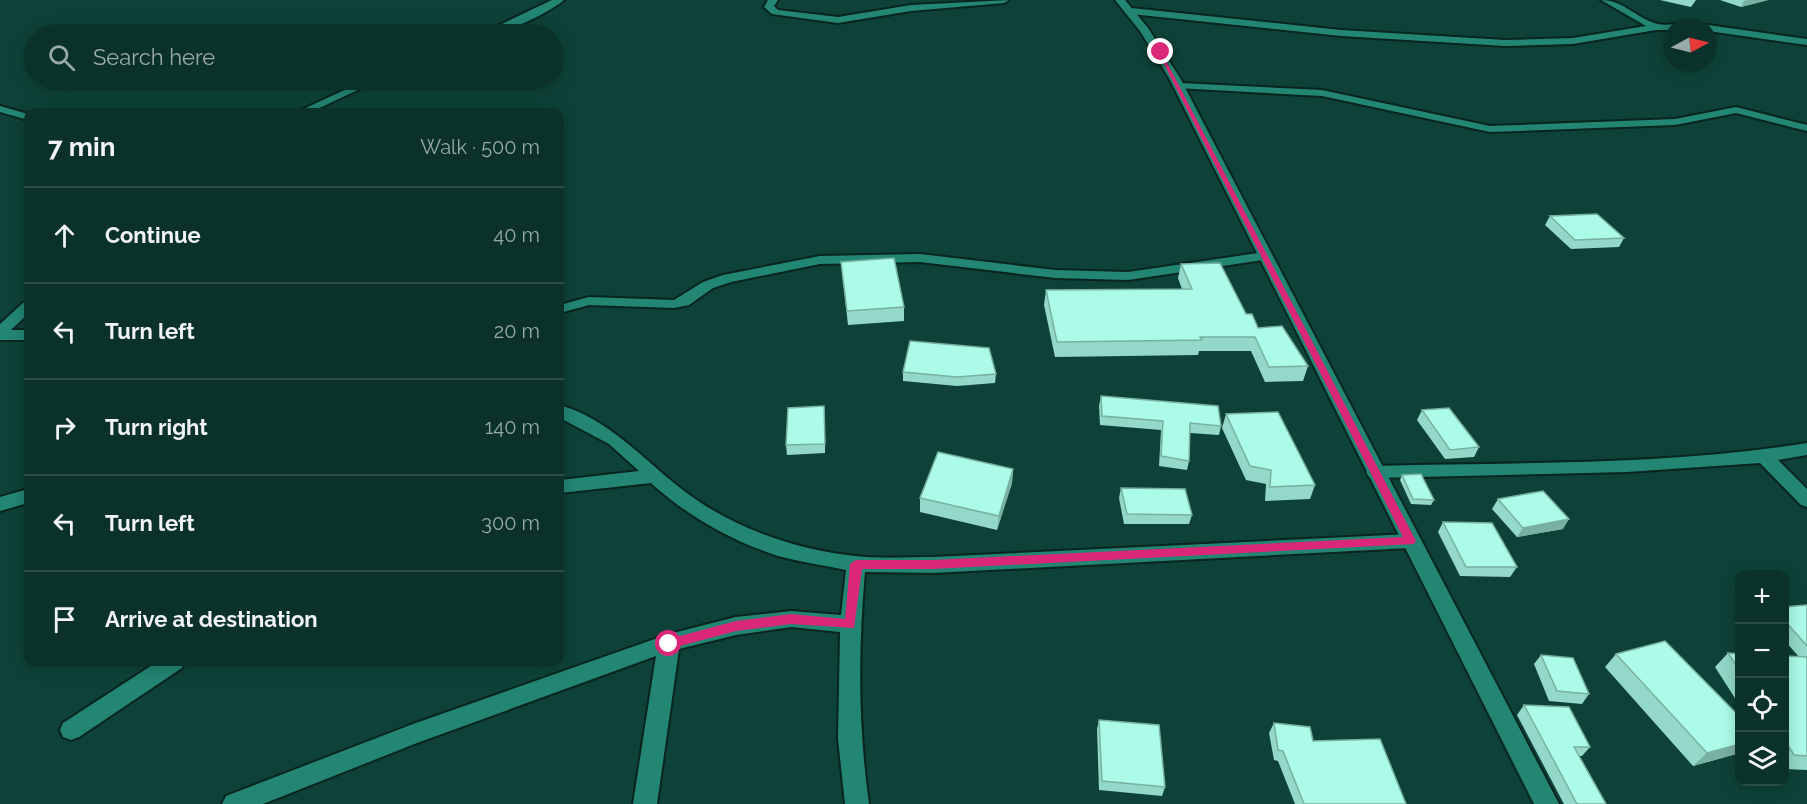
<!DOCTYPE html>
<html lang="en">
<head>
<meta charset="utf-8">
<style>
  :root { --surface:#0a322a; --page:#133a32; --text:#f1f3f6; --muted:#99aaa8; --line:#2a4d47 }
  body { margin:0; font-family:Raleway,sans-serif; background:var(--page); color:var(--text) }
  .controls { position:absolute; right:18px; bottom:18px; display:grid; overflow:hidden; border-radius:12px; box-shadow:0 3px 15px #0003 }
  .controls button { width:54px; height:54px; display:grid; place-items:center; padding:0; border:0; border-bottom:2px solid var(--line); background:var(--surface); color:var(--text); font:30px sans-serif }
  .compass { position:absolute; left:1663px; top:18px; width:54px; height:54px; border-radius:50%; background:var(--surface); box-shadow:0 3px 15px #0003; rotate:83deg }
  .stop { position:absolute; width:18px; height:18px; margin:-14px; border:4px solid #db2777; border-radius:50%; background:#fff }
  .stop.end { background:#db2777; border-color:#fff; box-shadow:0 2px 6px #0008 }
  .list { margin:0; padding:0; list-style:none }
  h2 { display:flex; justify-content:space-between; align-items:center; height:78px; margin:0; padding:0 24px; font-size:26px }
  h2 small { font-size:20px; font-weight:400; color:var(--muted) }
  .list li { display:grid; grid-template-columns:39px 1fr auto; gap:18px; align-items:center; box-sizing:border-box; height:96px; padding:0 24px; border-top:2px solid var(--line) }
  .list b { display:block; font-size:22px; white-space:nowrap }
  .list em { font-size:20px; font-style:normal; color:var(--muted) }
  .icon { flex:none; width:33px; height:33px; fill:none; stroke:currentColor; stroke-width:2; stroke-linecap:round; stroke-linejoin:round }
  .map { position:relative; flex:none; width:1807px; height:804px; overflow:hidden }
  .search { position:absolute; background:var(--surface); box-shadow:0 3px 15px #0003; left:24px; top:24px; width:540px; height:66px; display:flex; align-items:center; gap:15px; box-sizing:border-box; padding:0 21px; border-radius:33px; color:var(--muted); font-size:22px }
  .panel { position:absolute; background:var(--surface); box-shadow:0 3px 15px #0003; left:24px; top:108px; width:540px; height:558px; border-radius:12px }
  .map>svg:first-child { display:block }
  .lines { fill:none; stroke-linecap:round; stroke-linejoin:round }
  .minor-casing { stroke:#08251f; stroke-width:4 }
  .secondary-casing { stroke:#08251f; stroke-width:4 }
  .minor { fill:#238673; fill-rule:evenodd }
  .secondary { fill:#238673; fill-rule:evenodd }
  .wall { fill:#93d8c8 }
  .shaded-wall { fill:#78b0a2 }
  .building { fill:#abfbe8; stroke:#78b0a2; stroke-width:1.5 }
  .route { fill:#db2777 }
</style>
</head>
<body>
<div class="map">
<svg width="1807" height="804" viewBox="0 0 1807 804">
  <rect width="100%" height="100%" fill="#0e4238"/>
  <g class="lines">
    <g class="minor-casing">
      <path id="minor" d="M552,0H564C547,14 502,36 481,34Z
        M768,0H778L774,6L778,10L838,17L911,5L1009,0L1004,3L911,11L838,23L772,14L764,7Z
        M1601,0C1624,0 1637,19 1658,24C1669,27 1685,20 1695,27H1672V30H1656L1573,44L1505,46L1341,36L1131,14L1126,11L1131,8L1341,30L1505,40L1573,38L1646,26Z
        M1708,25L1807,39V45L1708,31V27H1704Z
        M366,80H379L311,112H297Z
        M1180,83L1322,90L1490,126L1675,119L1736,107L1807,125V131L1736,113L1675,125L1490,132L1322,96L1176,88L1175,86Z
        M0,106L28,114V120L0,112Z
        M1265,252L1270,253V259L1128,280L1055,278L920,262L820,264L731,282L713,288L689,305L674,308L589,305L560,313V305L589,297L674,300L703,282L723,275L820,256L920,254L1055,270L1128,272Z
        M28,302V314L11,330H28V340H0V324L23,303Z
        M560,405C608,419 641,457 679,487C729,527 793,549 855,556C881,559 908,557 933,557L1410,534L1417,536L1420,541L1417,546L1410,548L933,573L865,572C858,652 858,725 869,804H845L838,739L840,632L791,627L736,635L679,649L657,804H633L656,656L417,743L263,804H222L226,796L413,724L669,634L736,617L791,611L841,615L846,570C823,565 800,562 778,556C732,541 687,516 651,483L560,493V480L639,471L609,444L560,418Z
        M1807,443V455L1778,460L1807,489V507L1801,505L1760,463L1627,472L1375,478L1369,477L1366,472L1369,467L1375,466C1519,462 1665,466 1807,443Z
        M28,489V503L0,511V497Z
        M157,662H185L182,668L79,737L71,740L63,737L60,730L63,723Z"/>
    </g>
    <g class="secondary-casing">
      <path id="secondary" d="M1115,0H1125L1148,28L1180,78L1559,804H1534L1169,78L1140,31Z"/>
    </g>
    <use href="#minor" class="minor"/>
    <use href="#secondary" class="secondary"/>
  </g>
  <path class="wall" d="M1660,0H1696L1691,7Z
    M1720,0H1768L1741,7Z
    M1550,216L1624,238L1619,247L1571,249L1545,225Z
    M841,262L904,307V321L848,325Z
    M1181,264L1246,314L1258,328L1308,366L1303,381L1265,382L1251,351H1199L1198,355L1055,357L1044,305L1046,290L1182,289L1178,278Z
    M903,372L996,374L995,383L957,386L903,381Z
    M1101,396L1221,426L1219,435L1190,433L1189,461L1187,470L1159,466L1161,430L1100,425L1099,406Z
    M1422,410L1479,447L1474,457L1445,459L1417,420Z
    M1226,414L1315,485L1310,499L1265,501L1266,484L1246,480L1222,428Z
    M825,416V453L787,455L786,445Z
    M1013,469L1012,483L997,530L920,512V498Z
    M1402,475L1434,500L1431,505L1411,504L1400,480Z
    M1121,488L1192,515L1189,524H1124L1119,498Z
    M1498,499L1563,529L1517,537L1492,509Z
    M1443,522L1517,567L1510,577L1460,576L1438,532Z
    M1807,605V770L1785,769V656L1799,657L1785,641V607Z
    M1728,653L1740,654V706L1715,667Z
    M1616,654L1740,717V753L1693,766L1605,667Z
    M1541,655L1589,694L1582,704L1549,701L1534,664Z
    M1524,705L1590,747L1582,756H1579L1606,804H1564L1517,715Z
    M1099,720L1165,787L1162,796L1099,790L1097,729Z
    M1274,723L1313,741L1406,804H1295L1278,761L1274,760L1269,733Z"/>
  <path class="shaded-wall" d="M1747,0H1768L1741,7L1744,1Z
    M1013,469L1012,483L997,530L999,516Z
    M1569,519L1563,529L1517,537L1523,528Z
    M1740,744V753L1693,766L1707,753Z"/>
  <path class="building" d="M1597,214L1624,238L1575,240L1550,216Z
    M894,258L904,307L847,311L841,262Z
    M1220,263L1246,314H1252L1258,328L1282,326L1308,366L1269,367L1255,337H1200L1202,340L1057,342L1046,290L1192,289L1181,264Z
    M910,341L989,348L996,374L957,377L903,372Z
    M1101,396L1218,406L1221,426L1190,423L1189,461L1161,456L1163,421L1102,416Z
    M824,406L825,444L786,445L788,408Z
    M1449,408L1479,447L1450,450L1422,410Z
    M1278,412L1315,485L1270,487L1271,470L1250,466L1226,414Z
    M938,452L1013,469L999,516L920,498Z
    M1421,474L1434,500L1413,499L1402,475Z
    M1121,488L1185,489L1192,515L1127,514Z
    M1543,491L1569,519L1523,528L1498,499Z
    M1443,522L1492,523L1517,567H1466Z
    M1807,605V646L1785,621V607Z
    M1665,641L1740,717V744L1707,753L1616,654Z
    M1728,653L1740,654V671Z
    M1541,655L1573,658L1589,694L1557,691Z
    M1785,656L1807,657V756L1794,755L1785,741Z
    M1524,705L1569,707L1590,747H1574L1606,804H1577Z
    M1099,720L1159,725L1165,787L1102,781Z
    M1274,723L1310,727L1313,741L1380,739L1406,804H1304L1283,751L1278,750Z"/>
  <path class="route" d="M1161,51L1416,541L1414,544L933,569H862L854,628L791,624L736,631L669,649L665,647V640L736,621L791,614L845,619L850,564L856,560H933L1403,537L1158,52Z"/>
</svg>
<div class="controls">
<button>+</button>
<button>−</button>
<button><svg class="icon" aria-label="locate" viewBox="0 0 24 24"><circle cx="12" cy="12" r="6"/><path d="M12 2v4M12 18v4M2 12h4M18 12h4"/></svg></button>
<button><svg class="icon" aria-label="layers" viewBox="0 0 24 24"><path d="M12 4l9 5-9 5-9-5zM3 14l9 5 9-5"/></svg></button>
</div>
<svg class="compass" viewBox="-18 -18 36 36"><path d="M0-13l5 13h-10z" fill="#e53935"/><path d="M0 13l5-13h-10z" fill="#99aaa8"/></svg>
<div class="stop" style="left:669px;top:644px"></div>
<div class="stop end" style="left:1161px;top:52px"></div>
<div class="search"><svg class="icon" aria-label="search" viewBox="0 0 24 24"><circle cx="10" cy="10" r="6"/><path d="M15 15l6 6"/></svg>Search here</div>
<section class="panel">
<h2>7 min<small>Walk · 500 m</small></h2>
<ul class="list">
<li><svg class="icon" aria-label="ahead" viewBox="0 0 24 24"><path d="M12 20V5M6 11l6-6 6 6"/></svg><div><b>Continue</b></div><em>40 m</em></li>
<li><svg class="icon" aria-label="left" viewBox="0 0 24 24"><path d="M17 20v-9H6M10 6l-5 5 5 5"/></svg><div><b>Turn left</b></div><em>20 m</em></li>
<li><svg class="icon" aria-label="right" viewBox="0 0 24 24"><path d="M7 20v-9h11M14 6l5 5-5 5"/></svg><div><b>Turn right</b></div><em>140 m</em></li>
<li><svg class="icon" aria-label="left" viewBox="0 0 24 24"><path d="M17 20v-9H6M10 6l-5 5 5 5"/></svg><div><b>Turn left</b></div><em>300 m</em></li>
<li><svg class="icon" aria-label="arrive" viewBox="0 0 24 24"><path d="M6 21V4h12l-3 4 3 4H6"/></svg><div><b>Arrive at destination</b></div></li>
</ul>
</section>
</div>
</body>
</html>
